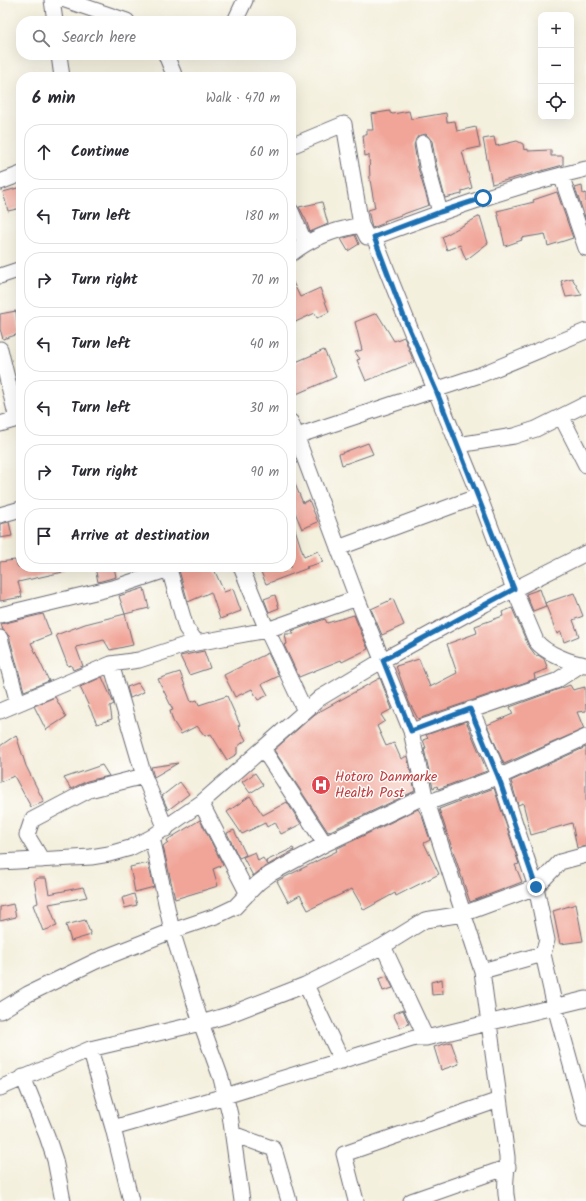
<!DOCTYPE html>
<html lang="en">
<head>
<meta charset="utf-8">
<style>
  :root { --surface:#fff; --page:#f2f2f3; --text:#2b2b33; --muted:#7c7c81; --line:#e1e1e2 }
  body { margin:0; font-family:Kalam,sans-serif; background:var(--page); color:var(--text) }
  .controls { position:absolute; right:12px; top:12px; display:grid; overflow:hidden; border-radius:8px; box-shadow:0 4px 16px #0002 }
  .controls button { width:36px; height:36px; display:grid; place-items:center; padding:0; border:0; border-bottom:1px solid var(--line); background:var(--surface); color:var(--text); font:20px sans-serif }
  .stop { position:absolute; width:12px; height:12px; margin:-9px; border:3px solid #1f6fb2; border-radius:50%; background:#fff }
  .stop.end { background:#1f6fb2; border-color:#fff; box-shadow:0 1px 4px #0008 }
  .list { margin:0; padding:0; list-style:none }
  h2 { display:flex; justify-content:space-between; align-items:center; height:52px; margin:0; padding:0 16px; font-size:17px }
  h2 small { font-size:13px; font-weight:400; color:var(--muted) }
  .list li { display:grid; grid-template-columns:26px 1fr auto; gap:12px; align-items:center; box-sizing:border-box; height:56px; margin:0 8px 8px; padding:0 8px; border:1px solid var(--line); border-radius:16px }
  .list b { display:block; font-size:15px; white-space:nowrap }
  .list em { font-size:13px; font-style:normal; color:var(--muted) }
  .icon { flex:none; width:22px; height:22px; fill:none; stroke:currentColor; stroke-width:2; stroke-linecap:round; stroke-linejoin:round }
  .map { position:relative; flex:none; width:586px; height:1201px; overflow:hidden }
  .search { position:absolute; background:var(--surface); box-shadow:0 4px 16px #0002; left:16px; top:16px; width:280px; height:44px; display:flex; align-items:center; gap:10px; box-sizing:border-box; padding:0 14px; border-radius:16px; color:var(--muted); font-size:15px }
  .panel { position:absolute; background:var(--surface); box-shadow:0 4px 16px #0002; left:16px; top:72px; width:280px; height:500px; border-radius:16px }
  .map>svg:first-child { display:block }
  .building { fill:#f1a599 }
  .lines { fill:none; stroke-linecap:round; stroke-linejoin:round }
  .minor-casing { stroke:#6c6a74; stroke-width:17 }
  .minor { stroke:#fff; stroke-width:15 }
  .route { stroke:#1f6fb2; stroke-width:5 }
  .labels { text-anchor:middle; dominant-baseline:central; stroke-width:3; stroke-linejoin:round; paint-order:stroke }
  .health-label { font-size:14px; fill:#be3a42; stroke:#fdfcf7; text-anchor:start }
</style>
</head>
<body>
<div class="map">
<svg width="586" height="1201" viewBox="0 0 586 1201">
  <rect width="100%" height="100%" fill="#fdfcf7"/>
  <filter id="ink" filterUnits="userSpaceOnUse"><feTurbulence type="fractalNoise" baseFrequency=".025" numOctaves="2"/><feDisplacementMap in="SourceGraphic" scale="8" xChannelSelector="R" yChannelSelector="G"/><feConvolveMatrix kernelMatrix="1 2 1 2 8 2 1 2 1" color-interpolation-filters="sRGB"/></filter>
  <filter id="wash" filterUnits="userSpaceOnUse"><feTurbulence type="fractalNoise" baseFrequency=".012" numOctaves="4" result="noise"/><feDisplacementMap in="SourceGraphic" scale="16" xChannelSelector="R" yChannelSelector="G"/><feGaussianBlur stdDeviation="0.9" result="paint"/><feColorMatrix in="noise" values="0 0 0 0 0 0 0 0 0 0 0 0 0 0 0 0 0 1.4 0 .05"/><feComposite in="paint" operator="in"/></filter>
  <g filter="url(#wash)">
    <rect width="100%" height="100%" fill="#f4f0de"/>
    <g id="blocks">
      <path class="building" d="M390,111V113L393,114L409,111L411,119L446,113L447,122L455,121L457,131L476,127L480,147L462,151L472,188L462,191V194L445,198L436,164L432,141L426,134L418,136L414,145L418,168L429,205L384,221L385,223L372,228L368,210L375,208L370,180L369,155L365,156L363,135H367V130H373L371,114Z
        M494,137L496,146L517,141L523,144L524,150L528,149V151L551,150V156H563V165L492,184L483,139Z
        M582,186L583,194L586,193V220L575,188Z
        M21,187V208L8,211L3,192Z
        M557,192L573,238L548,246L545,234L521,238L522,240L505,246L497,211L534,202L533,200Z
        M322,202L328,224L310,232L306,220L299,207Z
        M480,216L488,243L466,260L460,245L447,250L442,237Z
        M355,235L359,244L348,251L341,239Z
        M291,278L300,297L320,288L329,312L317,318L315,313L291,324Z
        M572,278L582,295L566,297L561,281Z
        M16,311L19,334L3,339L0,329V314Z
        M377,313L394,341L404,337L414,362L366,381L357,360L360,359L355,352L362,350L355,322Z
        M324,350L336,377L294,395L291,388V364Z
        M368,443L373,454L342,465L339,454Z
        M291,475L303,503L309,500L318,522L302,529L291,503Z
        M9,522L12,536L0,538V524Z
        M293,523L304,557L318,551L323,562L306,567L308,568L266,584L259,567H291V524Z
        M15,560L18,567H63V572L18,582L22,597L0,601V562Z
        M95,567H114L116,577L98,582Z
        M178,567H213L224,592L233,589L241,611L220,619L211,592L188,602Z
        M144,588L149,608L125,614L119,596Z
        M540,589L546,606L533,611L526,594Z
        M574,593L583,616L573,620L579,636L564,642L561,632L557,634L545,603Z
        M275,595L279,608L269,612L264,599Z
        M393,599L404,625L382,635L371,609Z
        M512,608L528,645L536,656L538,655L544,659L548,669L534,674L535,679L418,719L409,702L396,666L419,659L430,687L457,673L447,644L477,633L475,626L503,616L502,612Z
        M43,614L51,635L31,643L49,681L24,691L9,636L3,630L1,624Z
        M125,614L133,645L110,650L104,640L76,647L83,666L73,670L71,665L68,666L56,635L85,624Z
        M354,615L368,649L342,662L341,660L299,677L284,645L287,644L285,634H294L292,631L325,619L327,623Z
        M204,651L210,668L189,675L180,656Z
        M268,653L279,676L262,684L268,695L258,700L252,689L235,697L224,675Z
        M180,672L191,702L197,700L199,705L227,696L240,725L238,726L246,740L237,747V754L227,760L211,734L205,736L197,726L181,734L173,721L170,711L173,710L158,679Z
        M102,677L114,704L110,706L112,719L97,724L80,687Z
        M380,678L392,709L381,715L385,721L377,726L386,746L394,743L401,759L407,756L415,791L328,832L274,750L315,714Z
        M138,683L144,692L130,698L127,687Z
        M570,685L573,690L585,687L586,711L577,712L584,729L504,764L487,725L513,714L510,707Z
        M55,697L66,717L46,730L34,706Z
        M466,721L487,771L438,789L437,786L433,788L424,749L426,748L423,740L428,738L426,735Z
        M16,735L26,766L44,802L31,807L14,776L0,782V746Z
        M586,747V846L577,848L572,823L531,835L523,803L518,805L511,781Z
        M178,763L154,777L151,767Z
        M102,765L109,776L87,781L71,789L64,778Z
        M255,773L263,785L250,793L242,782Z
        M180,782L189,794L168,810L162,796Z
        M494,788L519,864L515,865L522,882L470,902L439,809Z
        M250,796L263,815L287,802L301,824L281,834L275,822L267,827L265,823L242,834L227,812Z
        M418,809L422,816L430,840L424,843L439,874L396,896L395,893L364,910L352,889L308,910L300,895L288,902L277,881L337,851L336,849Z
        M200,820L223,865L213,869L218,886L175,899L163,846L168,842L167,840Z
        M234,830L246,855L239,858L227,833Z
        M293,848L294,850L268,865L266,861Z
        M255,852L258,861L263,858L267,865L253,876L243,857Z
        M148,863L154,887L135,892L130,867Z
        M39,878H46L49,894L83,887L87,897L49,904L57,926L43,931L33,905L38,903L34,880Z
        M134,894L137,905L125,908L122,898Z
        M13,904L16,917L0,921V907Z
        M576,904L583,941L560,944L553,911Z
        M85,920L91,935L71,941L66,925Z
        M387,976L393,988L383,991L379,979Z
        M442,979L443,994L432,995L431,982Z
        M403,1010L409,1024L400,1028L393,1014Z
        M451,1042L459,1064L441,1070L434,1047Z"/>
    </g>
  </g>
  <g filter="url(#ink)">
    <use href="#blocks" fill-opacity="0" stroke="#6c6a74" stroke-width="1"/>
    <g class="lines">
      <g class="minor-casing">
        <path id="minor" d="M52,0L55,21
          M65,0L127,21
          M235,21L245,0
          M59,55L62,77
          M166,55L175,77
          M423,143L427,166L440,212
          M291,146L344,124L361,225L367,237H374C444,211 513,186 586,169
          M561,175L586,248
          M0,182L21,174
          M291,211L305,243
          M291,254C312,237 335,230 361,225
          M0,276L21,269
          M0,349L17,419
          M562,418L586,465
          M291,422L357,598L411,731L425,796L482,971L507,1157C508,1174 503,1183 507,1201
          M0,424L21,418
          M291,438L480,375L586,331
          M458,445L514,436L536,429L586,404
          M479,496L514,589L536,641C545,653 571,663 586,665
          M0,515L21,509
          M338,548L479,496C444,410 407,324 374,237
          M241,567L267,630L305,711
          M0,615L116,587L169,569L186,628L197,643
          M0,638L18,703
          M111,664L144,776L166,829
          M471,709L499,775L536,887L547,940L543,954L555,1007L586,1119
          M0,711L111,664L139,660L185,645L267,630L357,598
          M411,731L556,681L582,664
          M263,749L325,844
          M201,803L248,894
          M427,803L505,774L586,737
          M152,837L172,931L201,1023L221,1078L230,1115L242,1201
          M42,860L27,835L32,820L89,790L144,776
          M0,862L91,857L109,854L130,848L152,837L201,803L320,698L383,660L485,604L586,553
          M383,946L426,1038
          M482,971L543,954
          M306,985L342,1061
          M0,1011L28,994L96,961L172,931L216,916L235,907L258,883L270,874L325,844L425,796
          M90,1049L113,1128L131,1201
          M23,1077L47,1136L55,1160L63,1201
          M0,1088L90,1049L201,1023L228,1015L305,985L383,946L425,920L463,914L536,887L560,862L586,855
          M113,1128L225,1096L415,1038H426L586,999
          M233,1134L274,1149L289,1201
          M356,1201L344,1154L499,1100
          M411,1201L508,1167"/>
      </g>
      <use href="#minor" class="minor"/>
    </g>
  </g>
  <g class="lines" filter="url(#ink)">
    <path class="route" d="M483,198L440,212L374,237L404,317L436,390L514,589L383,660L411,731L470,709L498,776L536,887"/>
  </g>
  <defs>
    <g id="hospital-disc" transform="scale(1)"><circle r="9.5" fill="#e0444e" stroke="#fdfcf7"/><path d="M-5-5h3v3.5h4V-5h3V5h-3V1.5h-4V5h-3Z" fill="#fff"/></g>
  </defs>
  <g fill-rule="evenodd">
    <use href="#hospital-disc" x="321" y="785"/>
  </g>
  <g class="labels">
    <g class="health-label">
      <text x="335" y="777">Hotoro Danmarke<tspan x="335" dy="16">Health Post</tspan></text>
    </g>
  </g>
</svg>
<div class="controls">
<button>+</button>
<button>−</button>
<button><svg class="icon" aria-label="locate" viewBox="0 0 24 24"><circle cx="12" cy="12" r="6"/><path d="M12 2v4M12 18v4M2 12h4M18 12h4"/></svg></button>
</div>
<div class="stop" style="left:483px;top:198px"></div>
<div class="stop end" style="left:536px;top:887px"></div>
<div class="search"><svg class="icon" aria-label="search" viewBox="0 0 24 24"><circle cx="10" cy="10" r="6"/><path d="M15 15l6 6"/></svg>Search here</div>
<section class="panel">
<h2>6 min<small>Walk · 470 m</small></h2>
<ul class="list">
<li><svg class="icon" aria-label="ahead" viewBox="0 0 24 24"><path d="M12 20V5M6 11l6-6 6 6"/></svg><div><b>Continue</b></div><em>60 m</em></li>
<li><svg class="icon" aria-label="left" viewBox="0 0 24 24"><path d="M17 20v-9H6M10 6l-5 5 5 5"/></svg><div><b>Turn left</b></div><em>180 m</em></li>
<li><svg class="icon" aria-label="right" viewBox="0 0 24 24"><path d="M7 20v-9h11M14 6l5 5-5 5"/></svg><div><b>Turn right</b></div><em>70 m</em></li>
<li><svg class="icon" aria-label="left" viewBox="0 0 24 24"><path d="M17 20v-9H6M10 6l-5 5 5 5"/></svg><div><b>Turn left</b></div><em>40 m</em></li>
<li><svg class="icon" aria-label="left" viewBox="0 0 24 24"><path d="M17 20v-9H6M10 6l-5 5 5 5"/></svg><div><b>Turn left</b></div><em>30 m</em></li>
<li><svg class="icon" aria-label="right" viewBox="0 0 24 24"><path d="M7 20v-9h11M14 6l5 5-5 5"/></svg><div><b>Turn right</b></div><em>90 m</em></li>
<li><svg class="icon" aria-label="arrive" viewBox="0 0 24 24"><path d="M6 21V4h12l-3 4 3 4H6"/></svg><div><b>Arrive at destination</b></div></li>
</ul>
</section>
</div>
</body>
</html>
